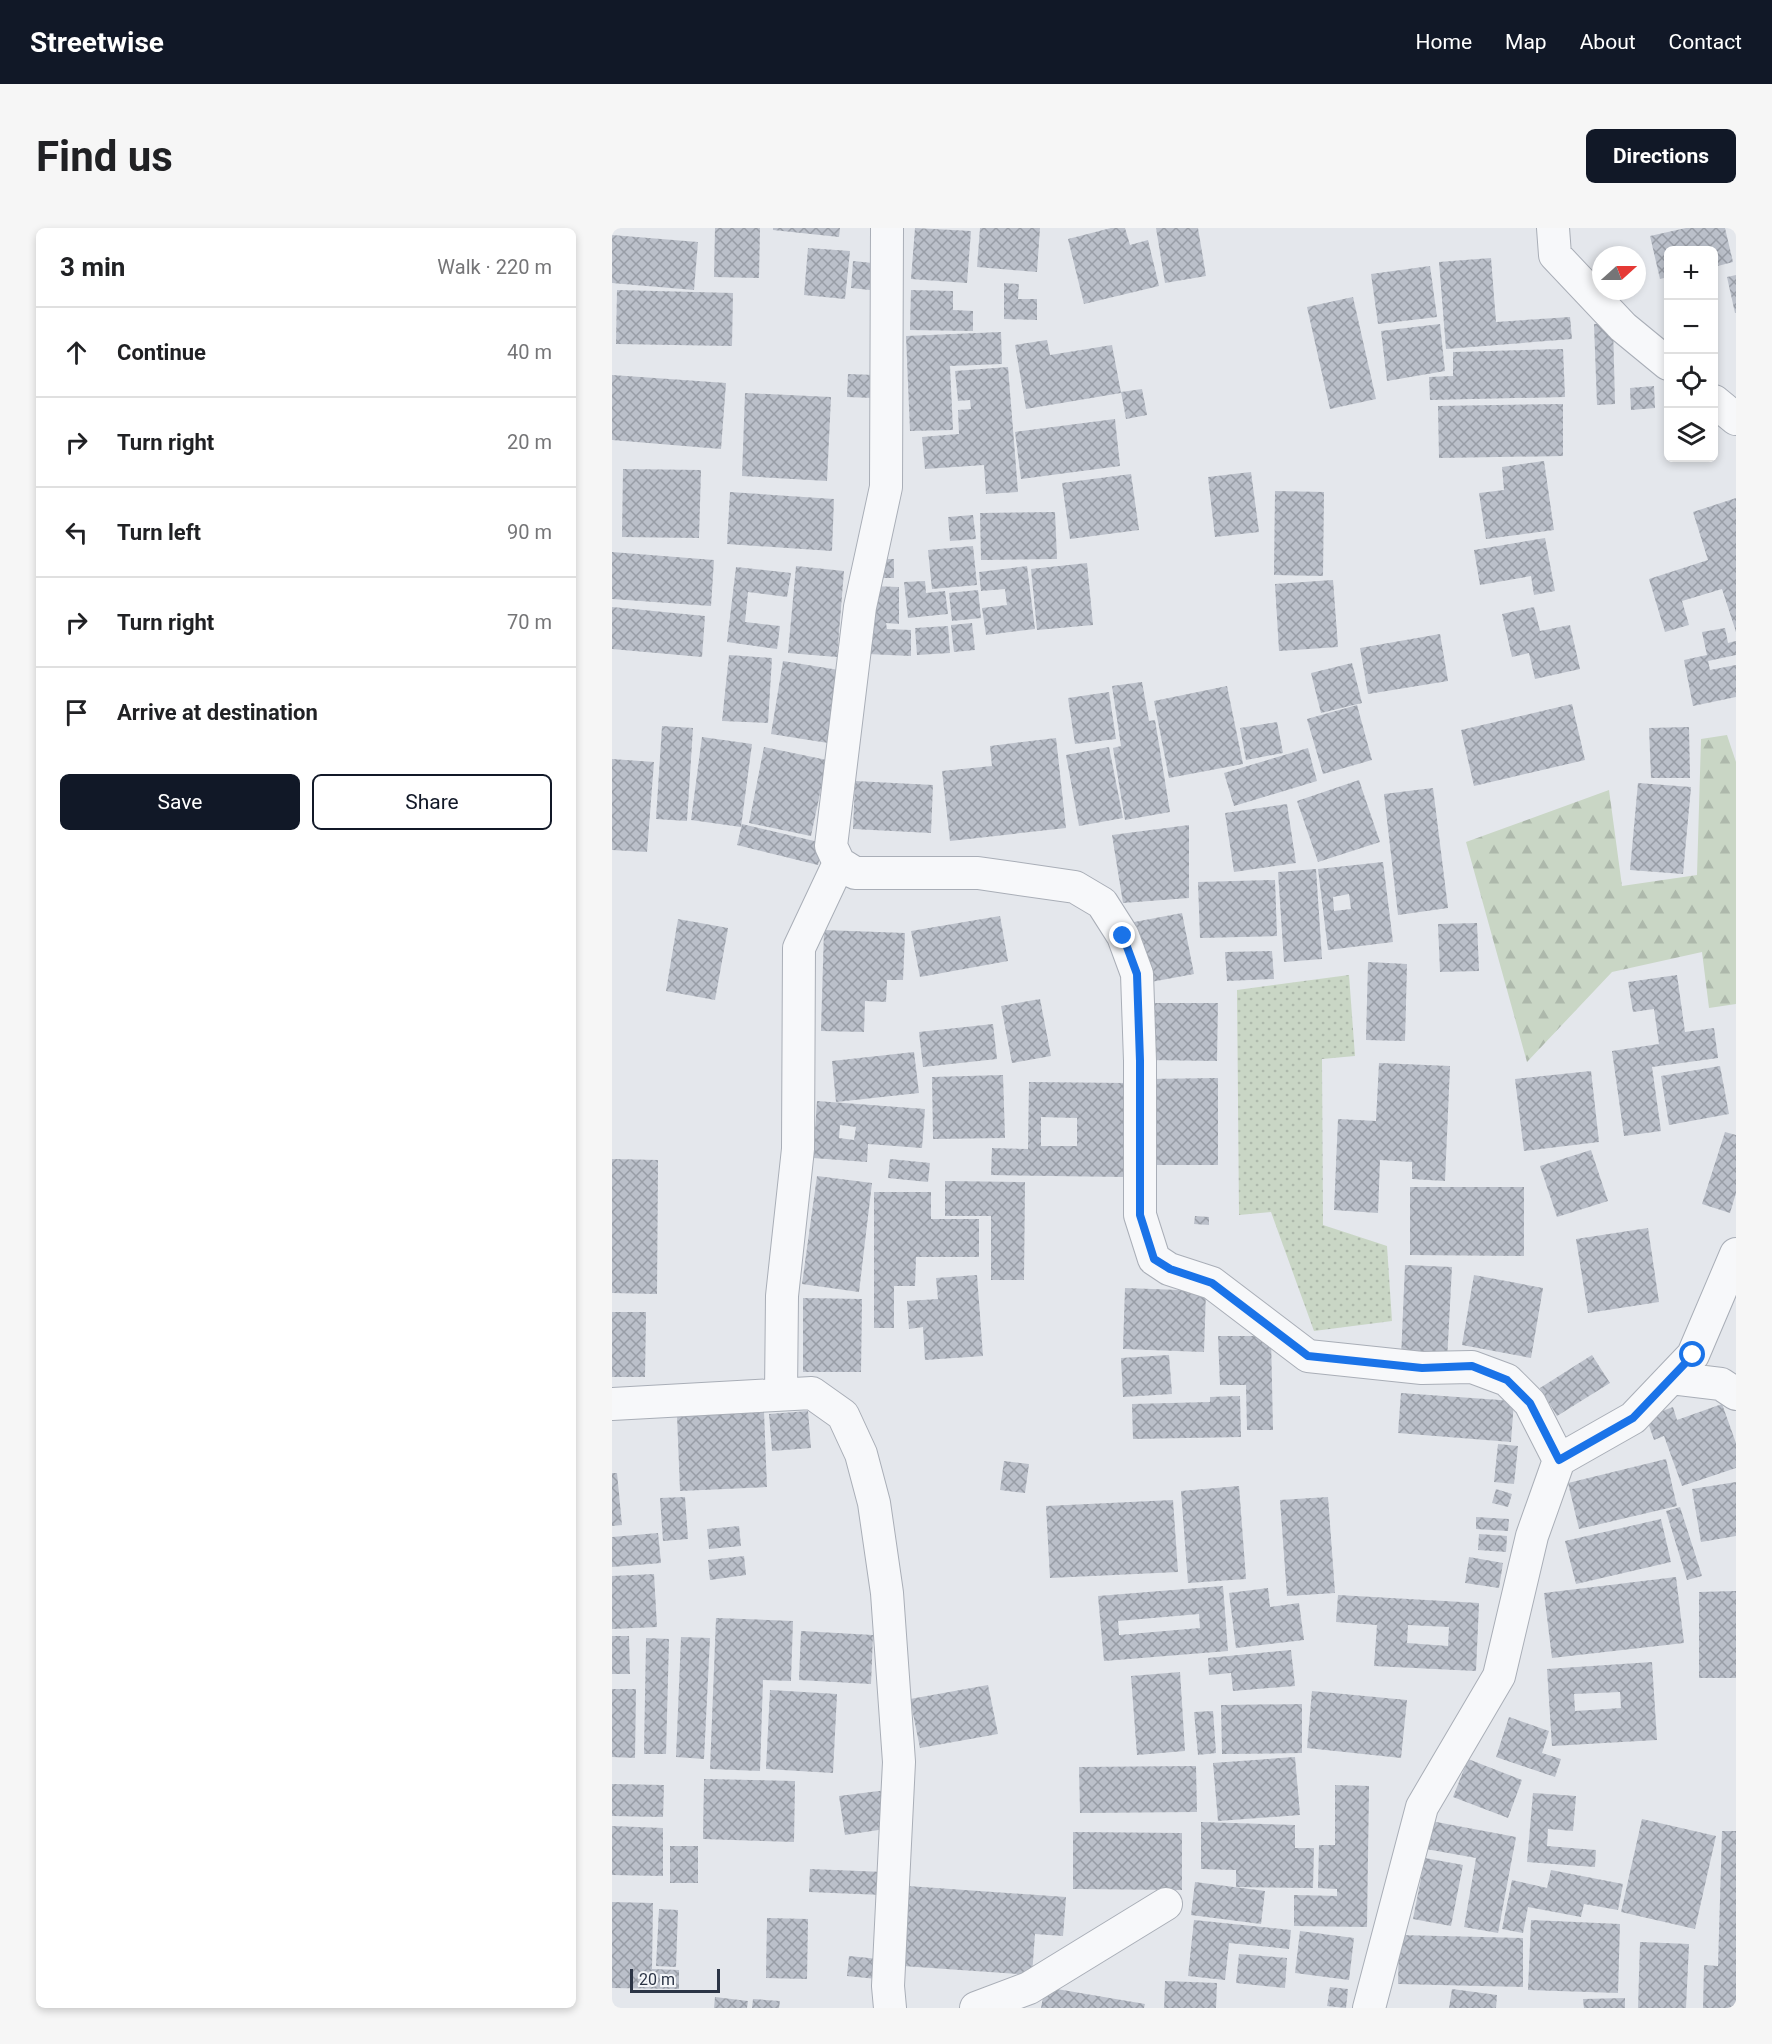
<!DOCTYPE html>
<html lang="en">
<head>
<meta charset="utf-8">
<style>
  :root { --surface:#fff; --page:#f6f6f6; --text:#202124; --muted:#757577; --line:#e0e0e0; --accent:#111827 }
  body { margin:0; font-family:Roboto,sans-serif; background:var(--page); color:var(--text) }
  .controls { position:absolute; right:18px; top:18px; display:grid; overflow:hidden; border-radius:9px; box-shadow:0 3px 9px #0003 }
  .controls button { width:54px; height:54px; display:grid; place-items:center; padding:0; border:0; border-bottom:2px solid var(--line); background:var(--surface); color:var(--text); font:30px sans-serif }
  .compass { position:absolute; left:980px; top:18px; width:54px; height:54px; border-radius:50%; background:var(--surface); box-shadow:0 3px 9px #0003; rotate:69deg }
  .scale { position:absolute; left:18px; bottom:15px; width:90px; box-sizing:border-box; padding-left:6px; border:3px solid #2b3445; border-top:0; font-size:16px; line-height:21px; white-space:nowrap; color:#2b3445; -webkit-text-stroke:4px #f4f6f9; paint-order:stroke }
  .stop { position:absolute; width:18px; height:18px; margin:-14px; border:4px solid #1a73e8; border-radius:50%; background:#fff }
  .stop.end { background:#1a73e8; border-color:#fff; box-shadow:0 2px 6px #0008 }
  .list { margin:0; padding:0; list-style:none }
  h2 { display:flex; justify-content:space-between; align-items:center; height:78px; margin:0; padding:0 24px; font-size:26px }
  h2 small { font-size:20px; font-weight:400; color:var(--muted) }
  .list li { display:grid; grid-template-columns:39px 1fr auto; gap:18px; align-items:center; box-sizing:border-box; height:90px; padding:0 24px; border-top:2px solid var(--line) }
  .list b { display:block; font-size:22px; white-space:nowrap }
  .list em { font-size:20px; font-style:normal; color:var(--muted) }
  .actions { display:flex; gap:12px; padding:18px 24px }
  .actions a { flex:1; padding:14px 0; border:2px solid var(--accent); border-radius:9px; text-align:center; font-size:21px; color:var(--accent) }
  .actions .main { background:var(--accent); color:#fff }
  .icon { flex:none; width:33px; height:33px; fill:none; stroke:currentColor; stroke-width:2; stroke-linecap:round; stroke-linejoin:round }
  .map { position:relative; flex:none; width:1124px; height:1780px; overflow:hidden; border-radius:9px }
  header { display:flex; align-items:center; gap:36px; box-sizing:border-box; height:84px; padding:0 30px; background:var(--accent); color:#fff }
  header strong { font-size:28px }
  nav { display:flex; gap:33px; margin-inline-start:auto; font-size:21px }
  .intro { display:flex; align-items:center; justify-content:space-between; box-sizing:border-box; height:144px; padding:0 36px }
  h1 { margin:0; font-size:42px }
  .button { padding:15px 27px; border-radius:9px; background:var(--accent); color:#fff; font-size:21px; font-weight:700 }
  main { display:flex; gap:36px; padding:0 36px }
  aside { flex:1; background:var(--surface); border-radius:9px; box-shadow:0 3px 9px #0003 }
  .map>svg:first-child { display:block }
  .grass { fill:url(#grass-dots) }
  .forest { fill:url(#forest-firs) }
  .building { fill:url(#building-cross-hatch); fill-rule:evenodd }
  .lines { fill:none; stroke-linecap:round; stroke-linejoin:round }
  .street-casing { stroke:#a9aeb7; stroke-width:34 }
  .street { stroke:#f7f8fa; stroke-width:32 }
  .route { stroke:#1a73e8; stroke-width:8 }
</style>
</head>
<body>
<header>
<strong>Streetwise</strong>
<nav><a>Home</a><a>Map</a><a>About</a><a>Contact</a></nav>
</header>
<div class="intro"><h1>Find us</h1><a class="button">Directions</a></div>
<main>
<aside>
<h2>3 min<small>Walk · 220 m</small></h2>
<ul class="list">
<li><svg class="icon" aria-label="ahead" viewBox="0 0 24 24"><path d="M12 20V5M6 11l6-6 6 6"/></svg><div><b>Continue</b></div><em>40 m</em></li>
<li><svg class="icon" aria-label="right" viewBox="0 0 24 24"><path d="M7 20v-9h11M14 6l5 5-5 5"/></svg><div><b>Turn right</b></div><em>20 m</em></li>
<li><svg class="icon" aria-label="left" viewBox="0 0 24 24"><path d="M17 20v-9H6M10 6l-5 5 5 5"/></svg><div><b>Turn left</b></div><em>90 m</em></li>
<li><svg class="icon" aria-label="right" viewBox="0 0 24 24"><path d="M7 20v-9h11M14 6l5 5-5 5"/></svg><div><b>Turn right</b></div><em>70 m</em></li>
<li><svg class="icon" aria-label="arrive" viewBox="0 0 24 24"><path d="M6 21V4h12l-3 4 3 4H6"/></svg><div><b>Arrive at destination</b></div></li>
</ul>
<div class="actions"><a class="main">Save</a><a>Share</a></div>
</aside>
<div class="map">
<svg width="1124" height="1780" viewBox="0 0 1124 1780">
  <defs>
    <pattern id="grass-dots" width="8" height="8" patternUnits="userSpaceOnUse" patternTransform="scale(1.5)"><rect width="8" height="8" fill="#c9d6c5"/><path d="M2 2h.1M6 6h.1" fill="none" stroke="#adb8ab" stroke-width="1.8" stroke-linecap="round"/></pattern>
    <pattern id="forest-firs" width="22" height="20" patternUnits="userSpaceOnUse" patternTransform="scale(1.5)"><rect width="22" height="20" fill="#c9d6c5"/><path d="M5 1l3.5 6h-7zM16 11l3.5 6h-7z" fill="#adb8ab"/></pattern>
    <pattern id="building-cross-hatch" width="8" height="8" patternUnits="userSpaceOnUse" patternTransform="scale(1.5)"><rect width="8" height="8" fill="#bbc0ca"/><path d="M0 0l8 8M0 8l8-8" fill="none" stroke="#989da6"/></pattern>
  </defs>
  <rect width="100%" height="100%" fill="#e4e7ec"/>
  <path class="grass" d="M737,747L743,828L710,831L711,997L775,1018L780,1093L702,1103L659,984L627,987L625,762Z"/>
  <path class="forest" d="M1115,507L1124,534V776L1097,780L1090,724L1000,744L915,834L854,614L997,562L1010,658L1085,647L1089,511Z"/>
  <path class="building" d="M103,0H148L147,50L102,49Z
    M161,0H228L227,9L161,2Z
    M303,0L359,3L355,55L299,51Z
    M368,0H428L425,44L365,39Z
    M499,0H513L518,17L536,12L547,58L472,76L456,11Z
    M544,0H586L594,48L553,55Z
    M1074,0H1113L1121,34L1102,39V22H1056V49L1048,51L1038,8Z
    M0,7L86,14L82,62L0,55Z
    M196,20L238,23L233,71L192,67Z
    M879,30L884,94L958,89L960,111L834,121L827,34Z
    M241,33L260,35L258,62L239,60Z
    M818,38L825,89L766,96L759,46Z
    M1124,47V85H1123L1115,49Z
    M392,55L407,56L406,71H425V92L392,91Z
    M5,62L121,65L120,118L4,116Z
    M299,62L341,63V82L361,83V103L298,102Z
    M741,69L764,171L718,181L695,79Z
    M1001,95L1003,176L985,177L982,96Z
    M828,96L833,143L775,153L769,103Z
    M389,104L390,136L338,138L341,202L298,203L294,108Z
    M435,112L438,127L500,117L509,165L414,181L403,117Z
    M951,121L953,169L818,172L817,149L841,148V124Z
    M396,139L406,264L374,266L372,237L313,241L310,209L347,206L346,182L359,181L358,172L346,173L343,143Z
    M236,146L263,147L262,170L235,169Z
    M0,147L114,155L109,221L0,212Z
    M1042,158L1043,180L1019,182L1018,160Z
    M530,161L535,187L514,191L509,164Z
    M133,165L219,169L215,253L130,248Z
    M951,176V228L827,230L826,178Z
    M503,191L508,238L409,251L403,204Z
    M932,233L942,302L874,311L867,265L892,262L890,239Z
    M11,241L89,242L87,310L10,309Z
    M639,244L647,304L603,309L596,249Z
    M519,246L527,302L458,311L450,255Z
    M663,263L712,264L711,348L662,347Z
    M118,264L222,271L220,323L115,316Z
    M1124,270V404L1110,361L1070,373L1077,397L1053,404L1037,351L1096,332L1081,284Z
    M443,284L445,331L369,332L368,285Z
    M361,287L364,311L338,313L336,289Z
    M933,310L943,363L922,367L919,348L868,357L862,322Z
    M361,318L365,357L320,361L316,322Z
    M0,324L102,332L99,378L0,371Z
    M262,331H282V350H262Z
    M475,335L481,397L425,402L419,341Z
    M184,338L232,343L225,429L176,425Z
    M415,338L423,401L374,407L370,380L395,377L393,361L369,363L367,344Z
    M124,339L179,345L175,369L136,364L133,394L168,398L165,421L115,414Z
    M721,352L726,419L667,423L663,356Z
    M313,353L314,365L333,363L336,386L296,390L292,354Z
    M258,358L287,359V396L274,395L275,401L299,402V428L256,426Z
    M366,362L369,390L340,393L337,365Z
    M0,379L93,388L90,429L0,421Z
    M922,379L928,403L958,397L968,441L923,451L917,425L900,429L890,386Z
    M360,395L363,422L342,424L339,397Z
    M336,398L338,425L305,427L303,400Z
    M1113,400L1116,415L1124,413V427L1096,433L1098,442L1124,437V469L1081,478L1072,432L1095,427L1090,404Z
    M828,406L836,453L756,466L748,420Z
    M117,427L160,430L156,495L110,493Z
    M171,433L227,442L216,515L159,506Z
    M740,435L750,475L709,485L699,445Z
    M530,454L537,493L543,492L558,584L513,592L501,520L509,518L500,458Z
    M615,458L631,536L557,550L542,473Z
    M497,464L504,511L463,516L456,470Z
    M960,476L973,532L862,558L849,502Z
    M745,477L760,532L711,546L695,491Z
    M665,494L671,525L634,532L628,500Z
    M50,498L81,500L75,593L44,591Z
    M1077,499L1078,550H1039L1037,500Z
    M90,509L140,516L129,599L79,592Z
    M444,510L454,600L338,613L330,543L380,538L378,518Z
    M152,519L215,532L199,608L137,595Z
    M497,519L511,590L467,598L454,527Z
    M696,520L705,553L622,578L612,545Z
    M0,531L42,534L35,624L0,622Z
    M747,552L768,614L706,634L685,573Z
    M243,553L321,557L319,605L241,601Z
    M1026,555L1079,559L1071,646L1018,642Z
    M821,560L836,680L786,687L772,566Z
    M675,576L684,635L622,644L613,585Z
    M130,596L211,615L206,637L125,617Z
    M577,597V670L511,675L500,607Z
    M771,634L781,714L716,722L706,641ZM737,666L739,681L722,683L721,669Z
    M704,641L710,731L672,734L666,644Z
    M663,652L665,708L588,710L586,654Z
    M570,685L582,746L528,756L517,695Z
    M388,688L396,733L308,749L299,703Z
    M66,691L116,700L103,772L54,763Z
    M865,695L867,743L828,744L826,696Z
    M212,702L293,705L291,752H275L274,774L253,773L252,804L209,803Z
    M660,723L662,751L615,753L613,724Z
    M756,734L795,736L793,813L754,812Z
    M1065,747L1073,804L1102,800L1106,830L1040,839L1049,903L1012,908L1000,823L1047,816L1042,781L1021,784L1016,754Z
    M428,771L439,828L400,835L389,778Z
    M536,775H606L605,833L536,832Z
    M381,796L385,831L311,839L307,804Z
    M302,824L307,865L224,874L220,833Z
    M767,835L838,838L833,953L800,951V934L768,932L766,985L722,982L726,891L764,893Z
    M1108,838L1117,886L1057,897L1049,848Z
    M979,843L987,914L912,923L903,851Z
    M391,847L393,910L321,911L320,849Z
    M606,850V937H534V851Z
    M417,854L513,855L512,949L379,947L380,920L416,921ZM429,889L465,890V918H429Z
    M205,873L313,881L310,920L256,916L255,934L201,930ZM228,897L244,899L242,912L227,910Z
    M1113,904L1124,907V965L1118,985L1090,976Z
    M979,922L996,973L945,989L928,938Z
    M0,931L46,932L45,1066L0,1065Z
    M278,931L318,935L316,954L276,950Z
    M205,948L260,955L247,1064L190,1056Z
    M333,953L413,954L412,1052H379V988H333Z
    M798,959H912V1028L798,1027Z
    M262,964H319V991H367V1029H304L303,1058H282V1100H262Z
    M583,988L597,989V997L582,996Z
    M1036,1000L1047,1074L976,1085L964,1011Z
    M793,1037L840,1039L835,1133L789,1131Z
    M365,1047L371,1128L313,1132L311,1099L297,1101L295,1073L326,1071L324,1050Z
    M862,1047L931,1060L919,1130L850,1117Z
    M513,1060L594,1063L592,1124L511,1121Z
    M191,1070L250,1071L249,1144H191Z
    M0,1084H34L33,1149H0Z
    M606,1108H659L661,1202H635L634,1157H608Z
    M557,1127L560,1166L511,1169L509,1130Z
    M980,1127L998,1155L945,1188L928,1160Z
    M789,1165L902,1173L899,1214L786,1205Z
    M628,1168L629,1209L521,1211L520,1176L598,1174V1169Z
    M1110,1176L1124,1215V1240L1070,1258L1052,1208L1042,1212L1034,1189L1061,1179L1065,1192Z
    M196,1183L199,1220L160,1223L157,1186Z
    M152,1184L155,1259L68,1263L65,1187Z
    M886,1216L906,1218L902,1256L882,1254Z
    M1054,1231L1065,1278L967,1301L956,1255Z
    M392,1233L417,1236L413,1265L388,1262Z
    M0,1245H5L10,1297L0,1298Z
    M1124,1254V1308L1089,1314L1080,1261Z
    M627,1258L634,1351L576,1355L569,1263Z
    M884,1261L900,1266L896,1279L880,1275Z
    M73,1269L76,1311L51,1313L48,1270Z
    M716,1269L723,1365L675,1368L668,1272Z
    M561,1272L566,1344L438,1350L434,1278Z
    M1068,1279L1090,1348L1075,1352L1054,1283Z
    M864,1289L897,1291L896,1303L864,1301Z
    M1049,1291L1059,1334L964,1356L953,1313Z
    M127,1298L129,1318L97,1321L95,1301Z
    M46,1305L49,1335L0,1339V1309Z
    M867,1306L895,1308L894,1324L866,1322Z
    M132,1328L134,1347L98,1352L96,1332Z
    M857,1329L891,1335L887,1360L853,1355Z
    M42,1346L45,1399L0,1401V1348Z
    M1064,1349L1072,1415L940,1430L932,1365Z
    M611,1358L616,1423L492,1433L486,1368ZM587,1386L588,1400L507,1407L506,1393Z
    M656,1360L658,1379L687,1375L692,1412L624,1420L617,1365Z
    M1124,1363V1450H1087V1364Z
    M726,1367L867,1375L864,1443L762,1438L765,1397L724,1394ZM796,1397L837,1399L836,1418L795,1415Z
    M104,1390L181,1393L179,1453L151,1452L148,1543L98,1541Z
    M189,1403L261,1407L259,1456L187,1452Z
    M0,1408H17L18,1446H0Z
    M69,1409L98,1410L92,1531L64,1529Z
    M34,1410L57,1411L54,1526H32Z
    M679,1422L683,1458L621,1463L619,1445L597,1447L596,1430Z
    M1040,1434L1045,1512L940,1518L935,1441ZM1008,1464L1009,1480L963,1483L962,1466Z
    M568,1444L573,1523L525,1527L519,1448Z
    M376,1457L386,1506L308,1520L298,1471Z
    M0,1461H24L23,1530L0,1529Z
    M158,1462L225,1466L221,1545L154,1541Z
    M700,1463L795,1472L789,1530L695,1520Z
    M690,1476V1525L610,1526L609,1477Z
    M601,1483L604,1525L586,1527L582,1484Z
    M897,1489L937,1503L930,1525L949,1531L943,1549L884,1529Z
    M683,1529L688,1587L606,1593L601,1535Z
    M856,1531L910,1552L896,1590L841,1569Z
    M584,1538L585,1584L468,1585L467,1539Z
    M92,1551L183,1553L182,1614L91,1611Z
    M0,1556L52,1557L51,1589L0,1588Z
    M723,1557L757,1558L755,1699L682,1698V1667L725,1668V1661L706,1660L707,1617H723Z
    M275,1562L280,1600L233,1607L227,1568Z
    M921,1565L964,1568L961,1603L936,1601L935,1618L984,1622L983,1639L915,1634Z
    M1030,1591L1104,1608L1083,1701L1009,1684Z
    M819,1593L904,1609L886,1705L852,1699L864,1630L814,1621Z
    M589,1594L683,1597V1620H702L701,1660L624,1659V1642L589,1641Z
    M0,1598L51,1600V1648L0,1647Z
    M1110,1603H1124V1780H1091L1092,1737L1106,1738Z
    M461,1604L570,1605V1662L461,1661Z
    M58,1618H86V1655H58Z
    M813,1630L851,1637L839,1698L801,1691Z
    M198,1641L272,1644L271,1667L197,1664Z
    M939,1642L1011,1656L1006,1682L972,1676L969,1689L916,1679L911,1705L890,1701L900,1652L935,1660Z
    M583,1654L653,1663L649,1696L579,1687Z
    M296,1658L454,1669L451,1708L423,1706L420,1747L291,1738Z
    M0,1674L41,1675L40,1741L67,1742V1761L0,1760Z
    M47,1681L66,1682L64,1739L44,1738Z
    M155,1690L196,1691L195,1751L154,1750Z
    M582,1692L679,1702L677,1721L617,1715L613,1752L576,1748Z
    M919,1692L1008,1696L1006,1765L916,1762Z
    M688,1703L742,1710L737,1752L683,1745Z
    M787,1707L911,1710V1759L786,1756Z
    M1028,1714L1077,1716L1074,1780H1026Z
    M627,1726L675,1730L673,1760L624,1755Z
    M237,1728L267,1731L265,1751L235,1748Z
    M553,1753L605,1755L604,1780H552Z
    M433,1759L533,1776L532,1780H429Z
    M718,1759L736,1761L734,1780L715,1778Z
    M840,1761L885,1767L884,1780H837Z
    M103,1769L136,1773L135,1780H102Z
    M1013,1770V1780H972L971,1771Z
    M141,1771L168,1773L167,1780H140Z"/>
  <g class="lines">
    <g class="street-casing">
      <path id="street" d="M275,0L274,259L248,379L219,618L227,635L243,645H366L463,659L490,675L511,708L525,746L528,833V987L542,1031L557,1041L600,1055L696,1128L810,1140L860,1139L895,1152L918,1175L947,1232
        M941,0L943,27L1011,99L1056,136
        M1102,173L1124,191
        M1059,1150L1109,1156L1124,1166
        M169,1166L170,1068L186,921L187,720L227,635
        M0,1176L200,1165L231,1187L249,1226L262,1275L275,1365L287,1534L276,1758L278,1780
        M364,1780L417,1760L554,1676
        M757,1780L810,1579L887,1448L920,1308L947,1232L1021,1190L1081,1127L1124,1026"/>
    </g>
    <use href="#street" class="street"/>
  </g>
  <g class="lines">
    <path class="route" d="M511,708L525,746L528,833V987L542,1031L558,1041L600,1055L696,1128L810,1140L860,1138L895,1152L918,1175L947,1232L1021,1190L1081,1127"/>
  </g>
</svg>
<div class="controls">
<button>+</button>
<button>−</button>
<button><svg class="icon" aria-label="locate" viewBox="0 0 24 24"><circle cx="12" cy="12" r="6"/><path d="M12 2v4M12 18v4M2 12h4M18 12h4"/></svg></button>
<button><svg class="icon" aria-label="layers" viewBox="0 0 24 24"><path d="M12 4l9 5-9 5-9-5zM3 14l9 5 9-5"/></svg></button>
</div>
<svg class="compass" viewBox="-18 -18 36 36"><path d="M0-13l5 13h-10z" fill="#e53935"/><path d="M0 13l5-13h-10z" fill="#757577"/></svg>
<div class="scale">20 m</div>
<div class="stop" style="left:1081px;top:1127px"></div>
<div class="stop end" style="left:511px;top:708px"></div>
</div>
</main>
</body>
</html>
